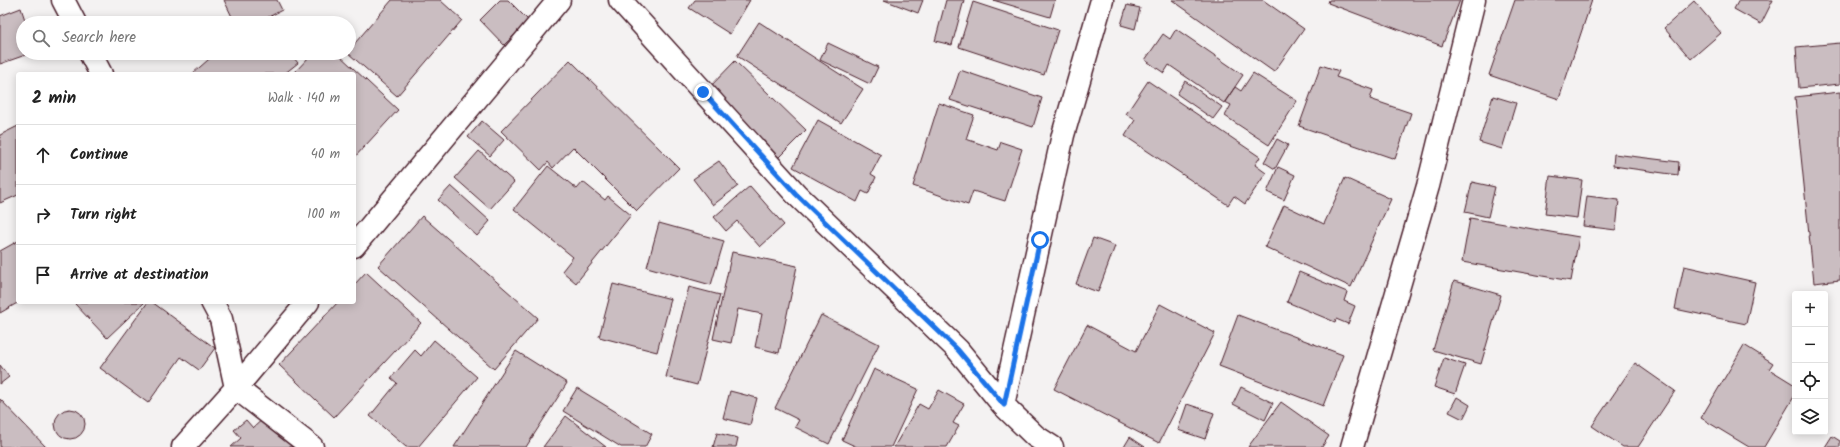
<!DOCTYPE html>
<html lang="en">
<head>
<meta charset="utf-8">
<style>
  :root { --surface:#fff; --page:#f6f6f6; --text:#222; --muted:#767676; --line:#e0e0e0 }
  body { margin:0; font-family:Kalam,sans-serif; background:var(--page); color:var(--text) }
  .controls { position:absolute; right:12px; bottom:12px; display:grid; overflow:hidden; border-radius:4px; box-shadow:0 2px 10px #0003 }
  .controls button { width:36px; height:36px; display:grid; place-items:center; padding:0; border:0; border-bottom:1px solid var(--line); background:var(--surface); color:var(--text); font:20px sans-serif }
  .stop { position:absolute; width:12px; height:12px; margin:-9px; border:3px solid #1a73e8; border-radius:50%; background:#fff }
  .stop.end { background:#1a73e8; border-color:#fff; box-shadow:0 1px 4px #0008 }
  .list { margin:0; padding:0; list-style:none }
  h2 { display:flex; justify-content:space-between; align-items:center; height:52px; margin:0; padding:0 16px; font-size:17px }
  h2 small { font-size:13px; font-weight:400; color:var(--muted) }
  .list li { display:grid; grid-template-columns:26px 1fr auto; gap:12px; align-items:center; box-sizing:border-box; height:60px; padding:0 16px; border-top:1px solid var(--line) }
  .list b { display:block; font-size:15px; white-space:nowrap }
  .list em { font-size:13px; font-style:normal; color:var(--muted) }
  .icon { flex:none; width:22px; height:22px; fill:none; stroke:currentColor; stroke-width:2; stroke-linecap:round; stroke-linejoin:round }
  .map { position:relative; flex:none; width:1840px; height:447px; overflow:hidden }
  .search { position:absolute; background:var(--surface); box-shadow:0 2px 10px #0003; left:16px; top:16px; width:340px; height:44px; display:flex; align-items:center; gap:10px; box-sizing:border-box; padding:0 14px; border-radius:22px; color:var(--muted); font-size:15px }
  .panel { position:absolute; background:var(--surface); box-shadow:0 2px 10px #0003; left:16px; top:72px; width:340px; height:232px; border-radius:4px }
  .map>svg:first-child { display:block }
  .building { fill:#cabdc1; stroke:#4a1f2b }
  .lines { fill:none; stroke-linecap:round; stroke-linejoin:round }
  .minor-casing { stroke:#4a1f2b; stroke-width:25 }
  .minor { stroke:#fff; stroke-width:22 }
  .route { stroke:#1a73e8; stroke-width:5 }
</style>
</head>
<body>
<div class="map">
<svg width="1840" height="447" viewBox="0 0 1840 447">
  <rect width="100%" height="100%" fill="#f4f2f2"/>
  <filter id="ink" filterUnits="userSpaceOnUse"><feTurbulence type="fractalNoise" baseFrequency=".025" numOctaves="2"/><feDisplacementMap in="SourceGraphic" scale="8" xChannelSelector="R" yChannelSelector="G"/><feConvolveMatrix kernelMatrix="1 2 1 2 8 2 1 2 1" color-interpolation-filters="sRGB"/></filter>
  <g filter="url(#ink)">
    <path class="building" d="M224,0H277L282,10L257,23H235Z
      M392,0H440L462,20L397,96L348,53L349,50Z
      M500,0H508L529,21L504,45L480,20Z
      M695,0H750L730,34L689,8Z
      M884,0H923L918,13Z
      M946,0H964L952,45L935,41Z
      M993,0H1055L1050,17Z
      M1172,0H1263L1304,29L1274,72Z
      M1329,0H1460L1442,46L1328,3Z
      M1515,0H1592L1559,99L1489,75Z
      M1739,0H1773L1761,24L1734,9Z
      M1694,1L1721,33L1691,59L1664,28Z
      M973,2L1058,30L1044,75L959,47Z
      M1127,5L1140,8L1135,29L1121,25Z
      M21,8L26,23H23V53H31L0,64V16Z
      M759,22L863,89L841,123L737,56Z
      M1176,29L1243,75L1224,103L1169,65L1164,73L1145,60L1163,34L1170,39Z
      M828,43L878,67L870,84L820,60Z
      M1840,43V84L1799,88L1796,47Z
      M216,53H290L298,63L284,74H192Z
      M313,53H337L398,110L354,158V74H293Z
      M570,60L679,168L637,211L573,147L553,168L548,162L541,170L501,131Z
      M735,61L806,130L778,158L707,90Z
      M1321,65L1339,71L1336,77L1373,90L1370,99L1411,113L1395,159L1299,126Z
      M960,70L1042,98L1033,127L950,100Z
      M1253,73L1297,101L1269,145L1225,116L1231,105L1225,102L1235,87L1241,91Z
      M1148,81L1260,157L1255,165L1266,173L1245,204L1234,196L1228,205L1125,136L1135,120L1126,114Z
      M1185,81L1222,107L1213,119L1177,94Z
      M1840,92V280L1814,283L1795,97Z
      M1493,96L1516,103L1502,149L1479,142Z
      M939,103L974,115L966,139L998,150L1001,142L1022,149L1005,201L973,191L968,205L913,186Z
      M818,120L881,155L871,174L876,177L868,194L862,191L857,202L793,167Z
      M482,121L504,140L490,156L468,137Z
      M18,126V195L0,203V135Z
      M1277,139L1288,145L1275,169L1264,162Z
      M479,151L514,182L490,209L455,178Z
      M1614,154L1679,162L1678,175L1613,166Z
      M719,161L738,186L713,205L693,179Z
      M548,166L577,189L583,182L605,200L608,196L631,215L576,283L562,271L573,257L514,209Z
      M1278,167L1295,175L1284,200L1267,192Z
      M1550,176L1582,180L1577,218L1545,214Z
      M1345,178L1391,199L1351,287L1265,247L1284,205L1324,224Z
      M1472,182L1495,187L1488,217L1465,212Z
      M451,186L490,221L477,236L438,200Z
      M750,186L784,225L760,247L737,221L726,231L714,217Z
      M1587,196L1619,200L1616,230L1583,226Z
      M422,216L538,318L494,369L378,266Z
      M1470,218L1579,237L1571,281L1462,262Z
      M659,223L724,241L711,285L647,267Z
      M1093,238L1115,246L1098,292L1076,284Z
      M18,241L19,302L0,313V251Z
      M732,252L797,266L779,353L755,347L762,314L738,309L731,343L713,339Z
      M1684,266L1755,282L1746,324L1675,309Z
      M366,272L421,323L334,417L279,365L338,302H354V285Z
      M1299,272L1347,292L1344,301L1355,306L1348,324L1336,319L1335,322L1287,302Z
      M1454,281L1501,295L1481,364L1433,350Z
      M613,284L671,299L657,352L599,337Z
      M689,287L720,295L697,385L666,377Z
      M77,302H145L107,338L75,304Z
      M148,302H152L215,348L199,370L181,357L148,403L100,368Z
      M1160,304L1215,333L1159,443L1054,389L1087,325L1136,351Z
      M821,315L879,344L829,444L795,427L799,420L775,408Z
      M1238,315L1343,355L1323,406L1219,366Z
      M434,340L477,377L418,447H406L370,416L397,383L391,378L415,350L421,356Z
      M1744,345L1773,363L1769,369L1795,385V395L1764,447H1749L1701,418Z
      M516,351L567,383L526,447H454Z
      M1444,358L1465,365L1455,394L1434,387Z
      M1635,363L1675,391L1638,447H1623L1592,426Z
      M0,365L9,377L0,384Z
      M874,369L918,389L891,447H857L842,440Z
      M1241,387L1273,403L1265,420L1233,404Z
      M577,388L652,434L645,447H621L563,411Z
      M939,390L964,404L953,423L959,426L947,447H894L919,404L928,409Z
      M730,391L757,398L750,425L723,418Z
      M1457,397L1470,405L1463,419L1449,412Z
      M0,399L46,447H0Z
      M1281,402L1329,436L1322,447H1248Z
      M1187,404L1214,413L1205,439L1178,430Z
      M55 424a15 15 0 1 1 30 0a15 15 0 1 1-30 0Z
      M266,416L293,447H231L241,438L234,430L246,420L253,428Z
      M566,416L606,447H543Z
      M717,433L738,438L736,447H713Z
      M1832,436L1840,441V447H1825Z
      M1130,437L1145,447H1124Z"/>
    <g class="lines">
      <g class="minor-casing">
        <path id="minor" d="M63,0L75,23
          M620,0L796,194L958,350L1003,405L1035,436L1052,447
          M90,53L101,74
          M354,246L559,0
          M212,302L221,319L236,388L312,447
          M1003,405L1063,135L1102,0
          M183,447L236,388L308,302
          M1352,447L1428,186L1474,0"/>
      </g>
      <use href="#minor" class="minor"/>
    </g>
  </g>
  <g class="lines" filter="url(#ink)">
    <path class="route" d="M703,92L796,194L958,350L1004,405L1040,240"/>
  </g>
</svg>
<div class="controls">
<button>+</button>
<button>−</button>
<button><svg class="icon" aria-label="locate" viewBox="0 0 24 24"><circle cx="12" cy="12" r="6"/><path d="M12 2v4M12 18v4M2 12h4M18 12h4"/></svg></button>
<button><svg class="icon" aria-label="layers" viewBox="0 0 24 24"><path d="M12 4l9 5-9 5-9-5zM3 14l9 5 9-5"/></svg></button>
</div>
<div class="stop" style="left:1040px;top:240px"></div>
<div class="stop end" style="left:703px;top:92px"></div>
<div class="search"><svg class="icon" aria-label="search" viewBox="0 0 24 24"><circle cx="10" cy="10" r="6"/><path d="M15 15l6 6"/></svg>Search here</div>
<section class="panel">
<h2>2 min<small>Walk · 140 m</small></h2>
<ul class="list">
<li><svg class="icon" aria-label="ahead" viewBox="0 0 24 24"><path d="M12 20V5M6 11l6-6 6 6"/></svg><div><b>Continue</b></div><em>40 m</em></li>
<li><svg class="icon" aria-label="right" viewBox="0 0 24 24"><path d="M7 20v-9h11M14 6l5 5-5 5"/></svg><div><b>Turn right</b></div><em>100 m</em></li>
<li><svg class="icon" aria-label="arrive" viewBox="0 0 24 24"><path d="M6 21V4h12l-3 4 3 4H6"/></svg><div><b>Arrive at destination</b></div></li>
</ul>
</section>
</div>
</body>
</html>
